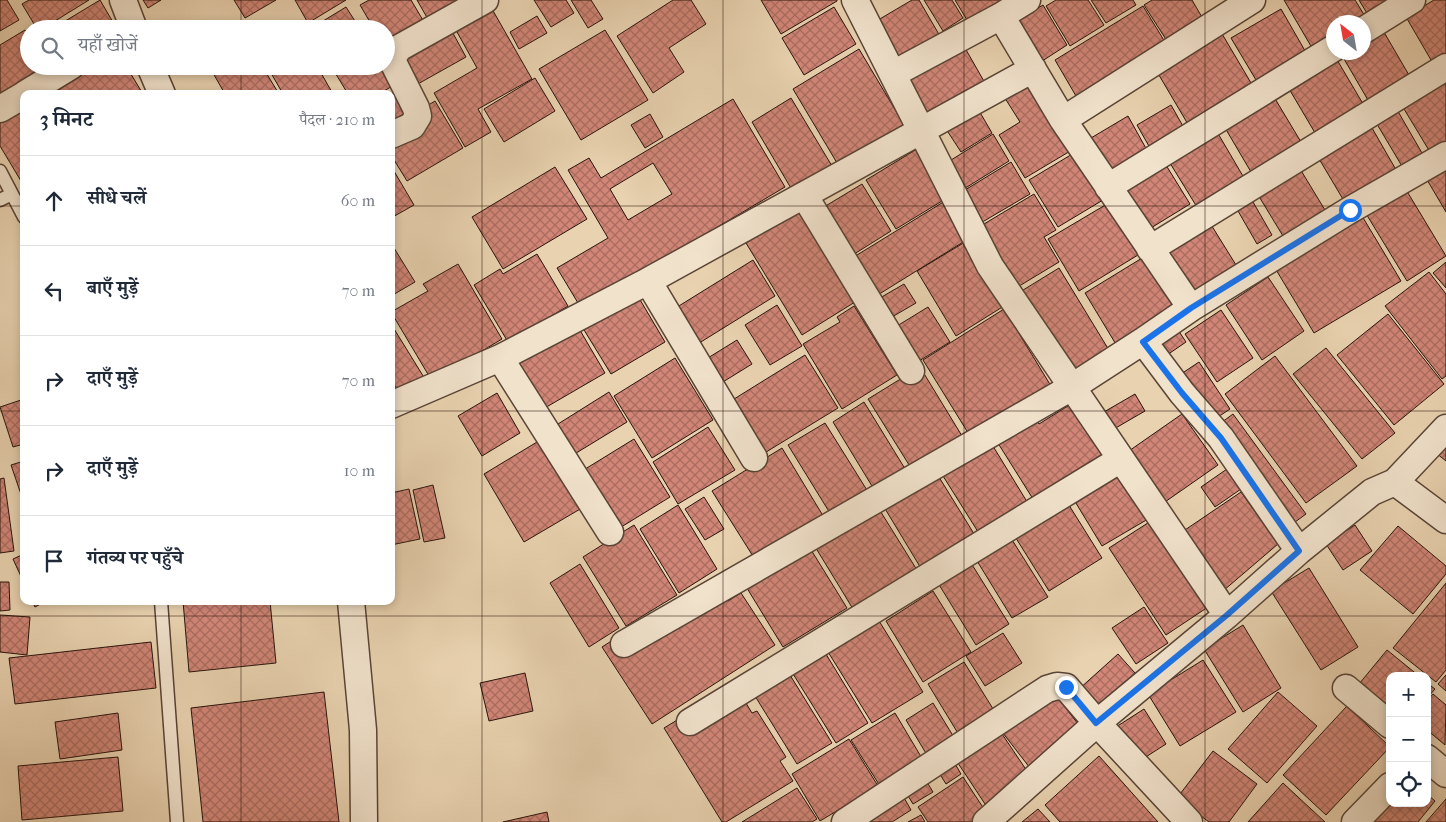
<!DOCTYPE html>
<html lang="hi">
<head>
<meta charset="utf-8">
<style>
  :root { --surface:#fff; --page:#f2f2f3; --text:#1f2937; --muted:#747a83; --line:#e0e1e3 }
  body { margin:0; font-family:"IM FELL French Canon","Noto Serif Devanagari",serif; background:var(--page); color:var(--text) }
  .controls { position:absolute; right:15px; bottom:15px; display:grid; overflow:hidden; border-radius:10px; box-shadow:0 2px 8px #0003 }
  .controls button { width:45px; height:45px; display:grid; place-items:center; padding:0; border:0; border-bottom:1px solid var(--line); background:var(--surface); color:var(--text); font:25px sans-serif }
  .compass { position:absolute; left:1326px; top:15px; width:45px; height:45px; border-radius:50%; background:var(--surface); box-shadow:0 2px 8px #0003; rotate:329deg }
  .stop { position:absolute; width:15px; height:15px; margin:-11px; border:4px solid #1a73e8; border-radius:50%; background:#fff }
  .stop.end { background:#1a73e8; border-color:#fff; box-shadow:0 1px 5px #0008 }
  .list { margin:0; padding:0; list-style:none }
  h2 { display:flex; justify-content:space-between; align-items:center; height:65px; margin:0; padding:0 20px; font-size:21px }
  h2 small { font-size:16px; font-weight:400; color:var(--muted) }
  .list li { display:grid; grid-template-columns:32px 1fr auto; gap:15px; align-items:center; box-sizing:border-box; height:90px; padding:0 20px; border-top:1px solid var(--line) }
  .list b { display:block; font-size:19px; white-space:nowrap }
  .list em { font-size:16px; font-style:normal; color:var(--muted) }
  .icon { flex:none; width:28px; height:28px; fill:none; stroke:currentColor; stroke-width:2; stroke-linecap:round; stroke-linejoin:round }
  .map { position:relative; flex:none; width:1446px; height:822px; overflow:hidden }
  .search { position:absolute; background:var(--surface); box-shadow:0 2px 8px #0003; left:20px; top:20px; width:375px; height:55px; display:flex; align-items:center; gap:12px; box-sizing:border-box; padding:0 18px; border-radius:28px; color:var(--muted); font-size:19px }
  .panel { position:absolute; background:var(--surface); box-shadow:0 2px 8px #0003; left:20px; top:90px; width:375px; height:515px; border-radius:10px }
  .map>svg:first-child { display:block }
  .building { fill:url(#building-cross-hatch); stroke:#29140d; fill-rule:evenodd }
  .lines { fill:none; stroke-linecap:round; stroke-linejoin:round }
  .lane-casing { stroke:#594436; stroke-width:15 }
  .street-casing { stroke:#594436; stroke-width:29 }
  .lane { stroke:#f1e2cc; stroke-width:12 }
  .street { stroke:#f1e2cc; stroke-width:26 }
  .route { stroke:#1a73e8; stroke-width:6 }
  .grid { fill:none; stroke:#29140d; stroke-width:1; stroke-opacity:0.55 }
</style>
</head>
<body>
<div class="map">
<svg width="1446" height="822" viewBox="0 0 1446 822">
  <defs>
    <pattern id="building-cross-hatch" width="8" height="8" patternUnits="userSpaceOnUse" patternTransform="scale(1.25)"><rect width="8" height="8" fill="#d18677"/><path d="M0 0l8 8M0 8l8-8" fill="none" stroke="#aa6c60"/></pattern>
  </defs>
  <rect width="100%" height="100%" fill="#e9d2b0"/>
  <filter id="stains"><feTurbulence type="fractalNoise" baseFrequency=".004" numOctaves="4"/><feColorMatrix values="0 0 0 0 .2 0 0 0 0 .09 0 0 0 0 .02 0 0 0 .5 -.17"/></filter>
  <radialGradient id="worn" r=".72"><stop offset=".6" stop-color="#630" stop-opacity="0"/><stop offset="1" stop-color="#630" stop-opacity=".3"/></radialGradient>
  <path class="building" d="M0,0H7L19,20L0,31Z
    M29,0H89L42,29H37L22,4Z
    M100,0L117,29H52Z
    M143,0H161L148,8Z
    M234,0H276L245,18Z
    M295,0H346L308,23Z
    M369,0H411L427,27L386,49V29H374L360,5Z
    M417,0H463L429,21Z
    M534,0H566L574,13L551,27Z
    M571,0H591L603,19L588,28Z
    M673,0H691L706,24L669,48L684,72L653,93L617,36Z
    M761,0H837V1L781,34Z
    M912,0H919L944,43L899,69L873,23Z
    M924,0H952L963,18L943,31Z
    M955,0H1012L970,25Z
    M1056,0H1088L1104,25L1070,46L1046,6Z
    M1091,0H1133L1136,5L1106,23Z
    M1152,0H1192L1203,19L1167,41L1144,5Z
    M1284,0H1355L1368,21L1334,22V42L1315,53Z
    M1359,0H1404L1371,20Z
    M1434,0H1446V68L1438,72L1406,17Z
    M488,2L532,79L478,109L491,132L465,147L434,93L477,68L452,23Z
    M1043,5L1067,45L1036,65L1012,24Z
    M1143,6L1165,42L1076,96L1055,60Z
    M346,7L360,29H310Z
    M834,7L856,44L804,75L782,38Z
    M1281,9L1308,56L1259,85L1231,38Z
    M537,16L547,33L519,49L510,32Z
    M449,26L466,57L416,85L399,54Z
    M1218,27L1254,88L1189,126L1153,65Z
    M1381,27L1413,82L1372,107L1340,52H1364V37Z
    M25,30L29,36V66H47L0,105V45Z
    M605,30L648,100L581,140L539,69Z
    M961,41L985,83L928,115L904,73Z
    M859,49L906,128L840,168L793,89Z
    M1333,53L1369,114L1321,143L1285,82Z
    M88,66H126L143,94H48L46,92Z
    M209,66H262L279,94H225Z
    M267,66H317L333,94H283Z
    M331,66H382L394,85L379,94H348Z
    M1446,71V149L1433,157L1398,99Z
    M535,78L555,111L504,142L484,109Z
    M1029,79L1072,150L1025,178L999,135L1020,122L1003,95Z
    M411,83L422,104L391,121V94Z
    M1271,92L1301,142L1251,172L1221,121Z
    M791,98L835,171L795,195L752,122Z
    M733,99L785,187L581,308L557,268L608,238L568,170L589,158L601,178ZM653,163L672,194L628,220L610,189Z
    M24,101V186L0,146V115Z
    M435,101L463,148L407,181L391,155V128Z
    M1392,101L1426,160L1406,173L1371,114Z
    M1171,105L1184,128L1150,148L1137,125Z
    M978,109L992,133L961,152L946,129Z
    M650,114L663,137L645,148L631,125Z
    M1128,116L1148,152L1112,173L1091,138Z
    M1368,121L1399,175L1347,206L1315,152Z
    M1213,125L1247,183L1200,212L1165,155Z
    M993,134L1009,161L959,192L943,165Z
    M917,149L947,198L896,229L866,180Z
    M1074,153L1103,200L1058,227L1029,180Z
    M1291,154L1328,215L1286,241L1249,180Z
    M1161,157L1190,204L1146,231L1117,183Z
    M1446,160V212L1423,173Z
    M1011,162L1030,194L979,224L960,193Z
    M391,166L414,205L391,218Z
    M555,167L587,219L503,269L472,217Z
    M862,184L891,231L843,261L814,213Z
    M1405,188L1446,256L1407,281L1365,212Z
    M1034,194L1056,230L1044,237L1059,262L1011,291L974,230Z
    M1249,195L1272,235L1257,244L1234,204Z
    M945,201L968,239L868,301L844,263Z
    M1107,204L1138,255L1079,291L1048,239Z
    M798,211L855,302L802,335L746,243Z
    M1205,215L1241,273L1192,302L1157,245Z
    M1362,216L1401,281L1314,333L1275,268Z
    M965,242L1004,306L956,336L917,271Z
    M394,248L415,282L391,296V250Z
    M537,254L568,306L508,342L474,285L500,269L503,274Z
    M1147,255L1179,308L1117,346L1085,293Z
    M753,260L775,296L696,345L674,309Z
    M1446,262V288L1433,273Z
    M458,264L502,339L432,381L391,312L428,291L423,284Z
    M1059,268L1115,360L1071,387L1015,295Z
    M1429,272L1446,294V376L1442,379L1385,306Z
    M1268,277L1304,331L1262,360L1226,305Z
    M904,284L916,303L885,321L873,302Z
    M636,293L665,342L611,374L581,325Z
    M777,305L802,346L770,365L745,325Z
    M854,306L897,375L842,409L803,344L840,322L837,317Z
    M928,307L950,342L906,369L884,334Z
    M1004,309L1051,386L970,436L923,360Z
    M1221,310L1253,358L1217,382L1185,334Z
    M1388,314L1444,384L1394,425L1337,355Z
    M574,320L605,373L543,409L512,356Z
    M391,324L425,379L400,394L391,380Z
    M1178,330L1186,342L1167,355L1158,343Z
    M737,340L752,364L718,385L703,361Z
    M1326,348L1395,433L1362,459L1293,374Z
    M805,355L838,408L758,457L726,404Z
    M1275,356L1357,466L1306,503L1225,394Z
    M675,358L713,420L652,458L614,396Z
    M1199,362L1230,409L1200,429L1169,382Z
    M920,367L962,436L911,468L868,399Z
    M609,392L627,422L568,458L550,429Z
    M497,393L520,433L482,456L458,416Z
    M1135,394L1145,411L1107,433L1097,416Z
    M24,399V444L13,447L0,407Z
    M864,402L907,472L875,491L833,422Z
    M1071,404L1103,456L1033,499L991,432L1029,408L1039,424Z
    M1182,414L1218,465L1162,504L1126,453Z
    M1233,414L1306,514L1280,533L1206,434Z
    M825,423L870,495L833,518L788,445Z
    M708,427L735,470L678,504L653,462Z
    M547,436L587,505L524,542L484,474Z
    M988,438L1029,505L980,535L938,468Z
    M634,439L670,497L618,529L582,471Z
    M1446,442V461L1436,453Z
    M782,448L825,519L756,561L712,491Z
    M24,461V503L11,465Z
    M1113,462L1148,519L1102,546L1068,490Z
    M934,469L976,537L922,570L881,502Z
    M1227,469L1241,489L1215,507L1201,487Z
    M4,478L14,551L0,553V479Z
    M433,485L445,538L424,542L413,490Z
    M409,489L420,539L391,545V493Z
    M1241,492L1278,544L1223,591L1182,532Z
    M1062,494L1102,558L1049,591L1009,527Z
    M704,497L724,529L705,540L685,509Z
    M874,501L917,570L853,609L811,540Z
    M678,505L717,569L679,593L640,529Z
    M1154,519L1211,605L1166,635L1109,548Z
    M634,525L677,595L626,626L583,557Z
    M1355,525L1372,551L1343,570L1326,544Z
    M1398,526L1446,566V574L1413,614L1360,570Z
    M1009,535L1048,597L1012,618L974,556Z
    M805,540L847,608L783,647L742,580Z
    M24,554V583L13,559Z
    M971,563L1009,624L976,645L938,583Z
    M580,564L619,628L589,647L550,583Z
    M1309,568L1358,647L1321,670L1271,591Z
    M0,582H9L10,610L0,611Z
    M1446,583V670L1436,682L1393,648Z
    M716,584L728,601L741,593L775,645L652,724L602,647L627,631Z
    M933,591L971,652L923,682L886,621Z
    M32,601H46L35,607Z
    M183,601H270L276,663L189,672Z
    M1144,607L1168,643L1136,664L1112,628Z
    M0,615L30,617L27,655L0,652Z
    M876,616L923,692L872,723L825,647Z
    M1243,625L1281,688L1243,712L1204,649Z
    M1003,633L1022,663L985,686L966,656Z
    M818,641L868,723L836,743L785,661Z
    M151,642L156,688L15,704L9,658Z
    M1387,650L1419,676H1390V710L1359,684Z
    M777,654L832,743L797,764L742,675Z
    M1118,654L1135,673L1085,717L1069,698Z
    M1203,660L1236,712L1180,746L1148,694Z
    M964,662L995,712L959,735L928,684Z
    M525,673L533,711L489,721L480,683Z
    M1446,675V691L1438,684Z
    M1427,683L1435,689L1427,698Z
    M735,685L752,713L757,711L786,757L780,761L793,781L726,822H722L664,728Z
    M1050,688L1082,729L1030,768L999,728Z
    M324,692L339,822H203L191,708Z
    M1278,692L1317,726L1267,783L1228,749Z
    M1433,694L1446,705L1445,745L1427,730V701Z
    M933,703L955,739L927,755L906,720Z
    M1347,706L1390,747L1326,815L1283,775Z
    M1144,709L1166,744L1138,762L1116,727Z
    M118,713L122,750L60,759L55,722Z
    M895,713L923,760L880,786L851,740Z
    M994,722L1029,774L985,804L950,751Z
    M849,739L878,786L820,821L792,774Z
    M947,750L961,774L946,784L931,760Z
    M1213,751L1257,784L1229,822H1209L1177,798Z
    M1099,756L1158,822H1060L1045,805Z
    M118,757L123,811L22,820L18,766Z
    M919,769L933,792L913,804L899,781Z
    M963,777L986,812L971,822H928L918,807Z
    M895,782L911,810L892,822H861Z
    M1283,783L1325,822H1248Z
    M797,788L817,819L812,822H742Z
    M1427,794L1435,801L1418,822H1364L1390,803H1427Z
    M1446,799V822H1426Z
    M1038,809L1050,822H1022Z
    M547,812L549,822H503Z
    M921,815L925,822H908Z"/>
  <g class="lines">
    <g class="lane-casing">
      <path id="lane" d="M0,171L24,217
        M0,200L12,194
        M161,601L177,822"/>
    </g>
    <g class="street-casing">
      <path id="street" d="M123,0L134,29
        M855,0L990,266L1227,615
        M1027,0L1001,16L1063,120L1191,308
        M1364,30L1412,0
        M150,66L162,94
        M893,74L1001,16
        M25,94L71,66
        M0,109L24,95
        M1063,120L1252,0
        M391,135L412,126L418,116L416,108L394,64L392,58L399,48L485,0
        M1108,187L1334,48
        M804,195L911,371
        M1150,249L1446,67
        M648,281L754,458
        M1143,341L1182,393L1221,438L1299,551
        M500,358L610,532
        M391,405L500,358L648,281L1033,69
        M1395,482L1446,428
        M351,601L363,730L364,822
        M624,644L1072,387L1143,341L1191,308L1350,210L1446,155
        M1346,688L1390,725
        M690,722L1121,459
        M1427,758L1446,774
        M845,822L1047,689L1057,686L1066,687L1097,723L1189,822
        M986,822L1097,723L1227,615L1299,551L1372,492L1395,482L1446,520
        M1355,822L1390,786"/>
    </g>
    <use href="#lane" class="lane"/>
    <use href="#street" class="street"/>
  </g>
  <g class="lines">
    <path class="route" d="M1066,687L1096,723L1227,615L1299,551L1221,438L1182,393L1143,342L1191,308L1350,210"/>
  </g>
  <path class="grid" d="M241,0V29M482,0V822M723,0V822M964,0V822M1205,0V822M241,66V94M0,206H24M391,206H1446M0,411H24M391,411H1446M241,601V822M0,616H1446"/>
  <rect width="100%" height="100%" filter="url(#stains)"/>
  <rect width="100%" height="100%" fill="url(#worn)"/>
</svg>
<div class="controls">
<button>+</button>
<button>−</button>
<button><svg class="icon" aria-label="locate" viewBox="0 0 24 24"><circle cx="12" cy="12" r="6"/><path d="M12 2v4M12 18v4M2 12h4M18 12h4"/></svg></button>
</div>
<svg class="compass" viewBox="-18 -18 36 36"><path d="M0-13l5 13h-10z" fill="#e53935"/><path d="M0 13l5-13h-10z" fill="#747a83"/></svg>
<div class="stop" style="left:1350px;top:210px"></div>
<div class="stop end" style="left:1066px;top:687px"></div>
<div class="search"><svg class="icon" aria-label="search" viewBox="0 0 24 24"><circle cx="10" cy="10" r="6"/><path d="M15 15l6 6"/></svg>यहाँ खोजें</div>
<section class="panel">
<h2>3 मिनट<small>पैदल · 210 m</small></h2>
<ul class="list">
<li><svg class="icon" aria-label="ahead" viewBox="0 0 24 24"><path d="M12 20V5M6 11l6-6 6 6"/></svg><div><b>सीधे चलें</b></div><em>60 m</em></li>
<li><svg class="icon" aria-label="left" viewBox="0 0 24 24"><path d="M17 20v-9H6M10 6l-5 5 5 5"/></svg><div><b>बाएँ मुड़ें</b></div><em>70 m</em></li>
<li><svg class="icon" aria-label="right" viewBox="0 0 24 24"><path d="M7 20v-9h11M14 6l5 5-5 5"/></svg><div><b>दाएँ मुड़ें</b></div><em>70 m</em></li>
<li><svg class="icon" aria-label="right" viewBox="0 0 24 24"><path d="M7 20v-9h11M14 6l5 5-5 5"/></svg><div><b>दाएँ मुड़ें</b></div><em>10 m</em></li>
<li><svg class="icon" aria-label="arrive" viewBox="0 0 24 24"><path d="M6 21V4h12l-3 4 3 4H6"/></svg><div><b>गंतव्य पर पहुँचे</b></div></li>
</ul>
</section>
</div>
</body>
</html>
